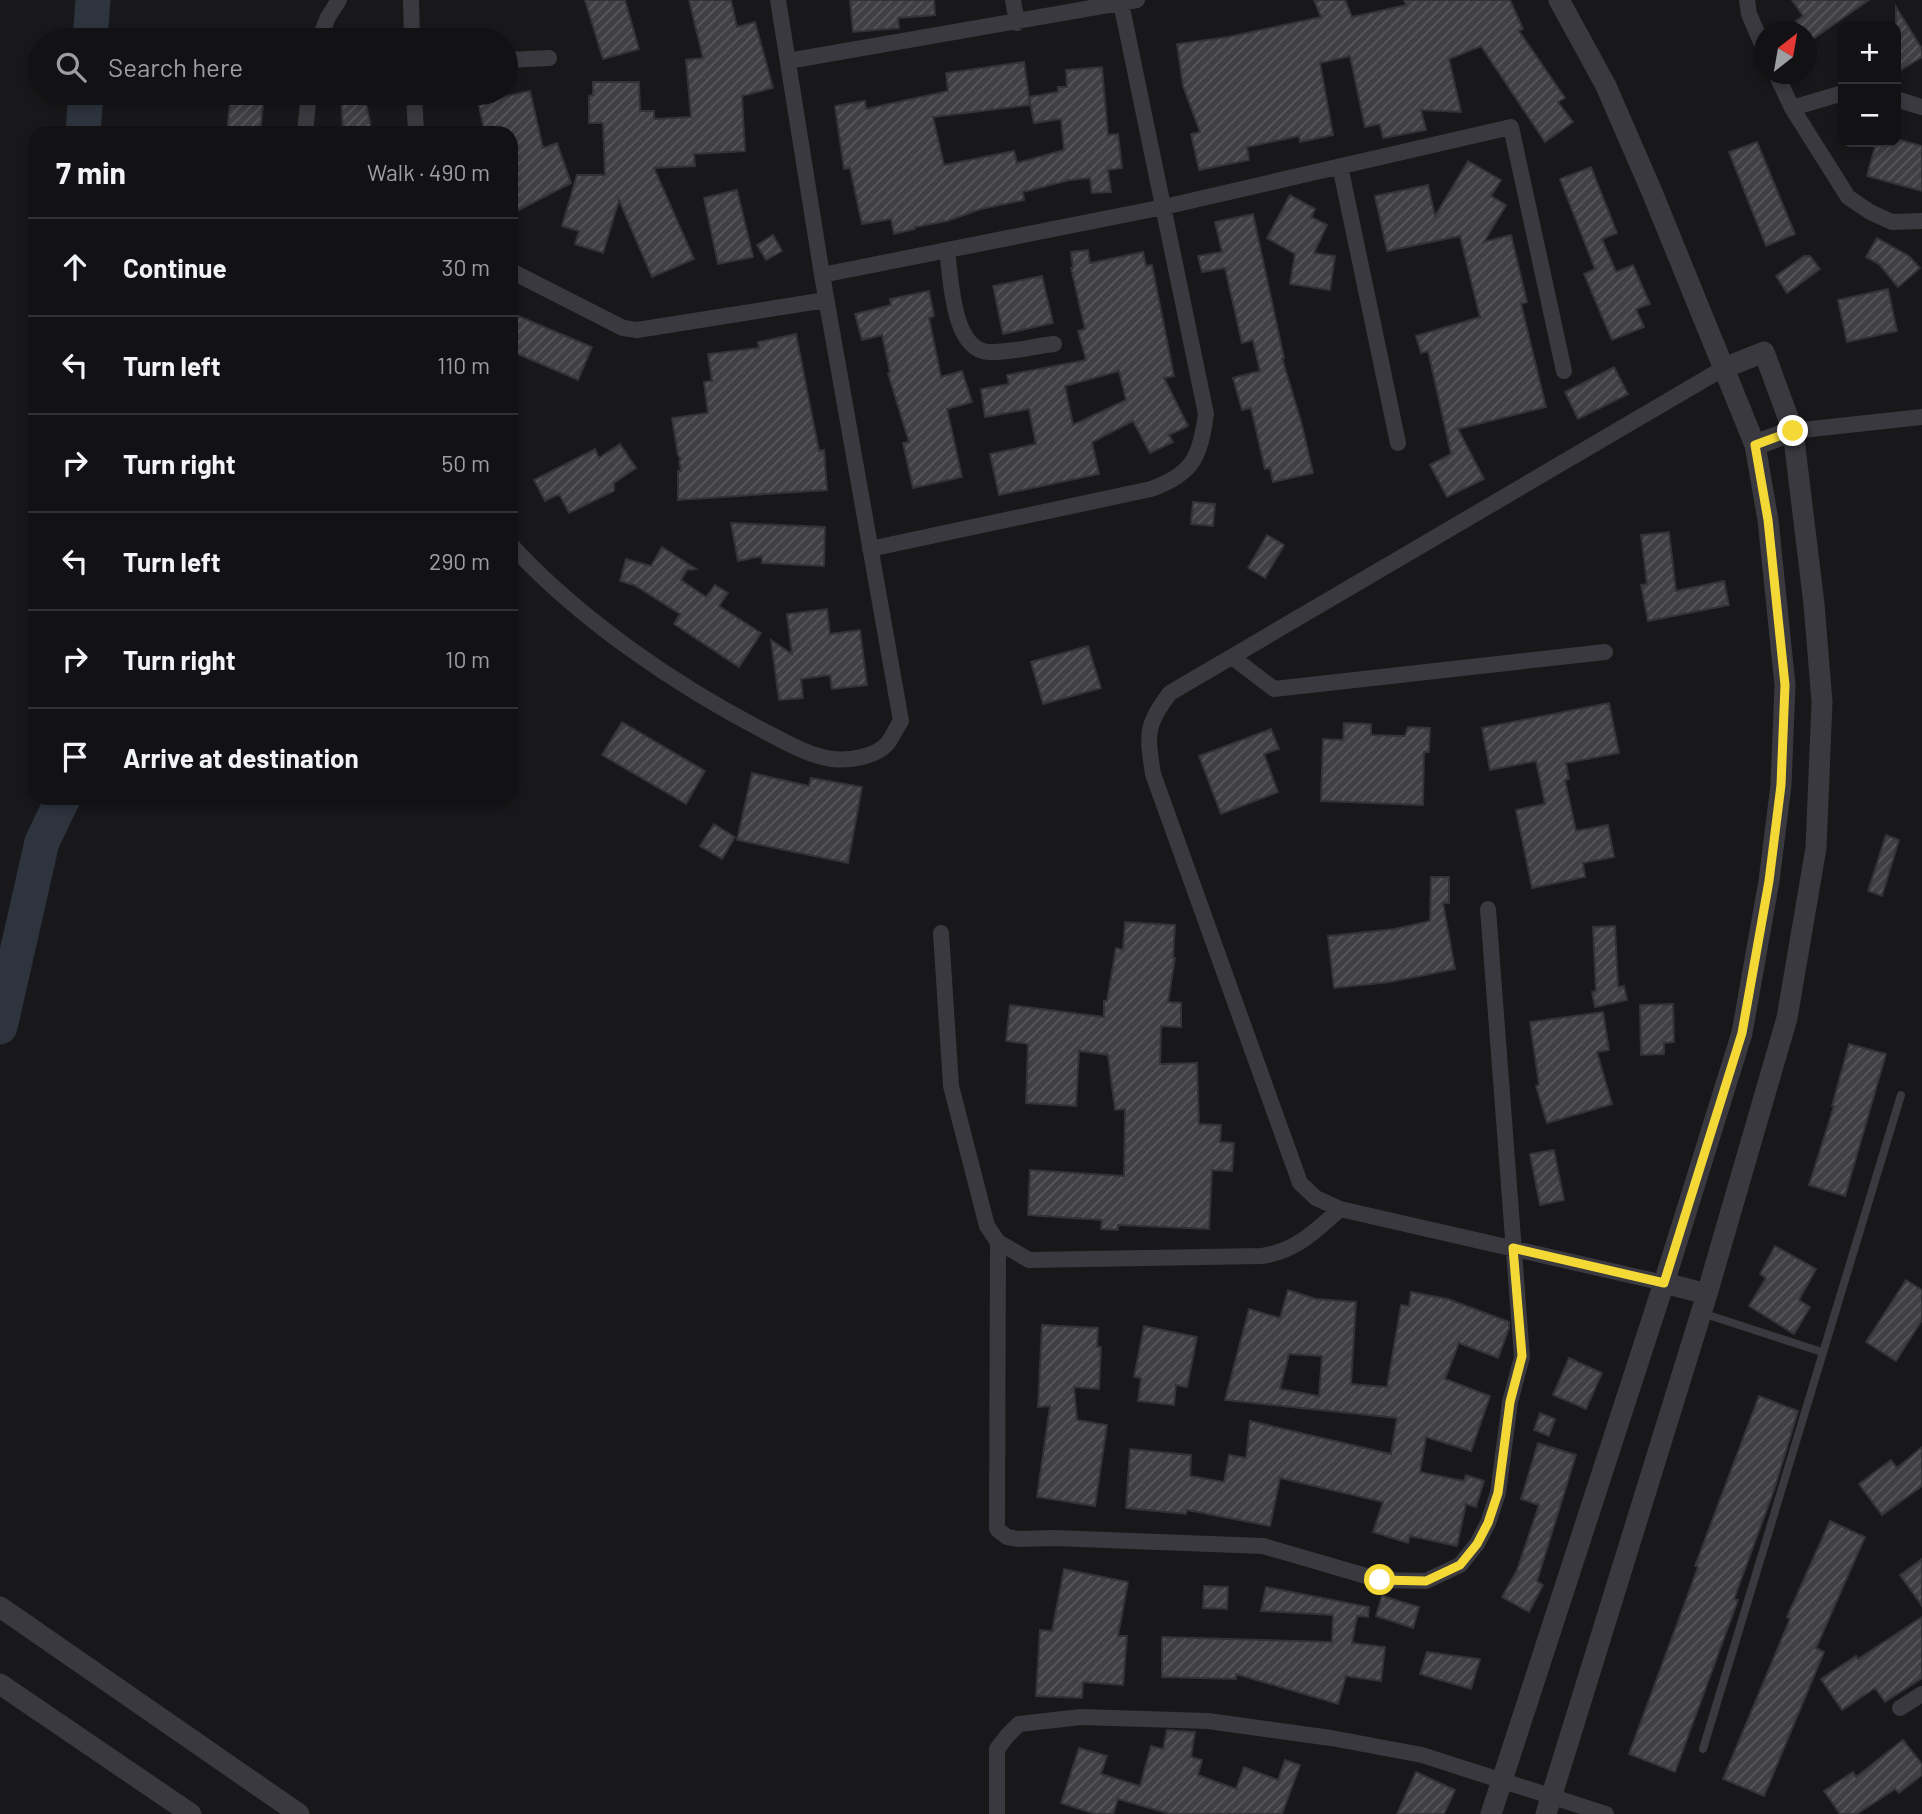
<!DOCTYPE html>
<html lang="en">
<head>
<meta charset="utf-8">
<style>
  :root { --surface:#121214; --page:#1f2022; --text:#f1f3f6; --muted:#9c9ea0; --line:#313234 }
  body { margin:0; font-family:Barlow,sans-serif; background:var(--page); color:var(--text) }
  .controls { position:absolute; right:21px; top:21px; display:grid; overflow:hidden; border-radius:14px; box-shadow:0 4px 10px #0003 }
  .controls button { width:63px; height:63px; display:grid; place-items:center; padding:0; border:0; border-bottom:2px solid var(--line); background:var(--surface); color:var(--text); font:35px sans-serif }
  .compass { position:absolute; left:1754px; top:21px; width:63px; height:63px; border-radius:50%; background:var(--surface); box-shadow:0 4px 10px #0003; rotate:31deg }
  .stop { position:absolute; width:21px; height:21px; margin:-16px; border:5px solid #f4d936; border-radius:50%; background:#fff }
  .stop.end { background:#f4d936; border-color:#fff; box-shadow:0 2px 7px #0008 }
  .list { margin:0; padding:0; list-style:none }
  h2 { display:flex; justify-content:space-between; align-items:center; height:91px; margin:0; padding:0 28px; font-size:30px }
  h2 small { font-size:23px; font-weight:400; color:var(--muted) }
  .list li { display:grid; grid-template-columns:46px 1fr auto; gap:21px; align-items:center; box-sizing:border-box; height:98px; padding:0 28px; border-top:2px solid var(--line) }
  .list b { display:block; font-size:26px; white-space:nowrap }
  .list em { font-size:23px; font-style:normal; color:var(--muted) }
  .icon { flex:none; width:38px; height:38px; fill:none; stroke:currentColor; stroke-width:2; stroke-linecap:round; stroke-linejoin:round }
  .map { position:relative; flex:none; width:1922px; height:1814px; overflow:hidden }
  .search { position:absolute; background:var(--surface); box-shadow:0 4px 10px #0003; left:28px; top:28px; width:490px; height:77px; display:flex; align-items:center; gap:18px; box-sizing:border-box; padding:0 24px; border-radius:38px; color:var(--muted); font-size:26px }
  .panel { position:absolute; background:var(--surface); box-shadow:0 4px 10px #0003; left:28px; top:126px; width:490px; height:679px; border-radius:21px }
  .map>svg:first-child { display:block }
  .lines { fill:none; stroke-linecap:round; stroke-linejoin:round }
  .river { stroke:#2d343e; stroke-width:35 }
  .building { fill:url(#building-hatch); stroke:#333236; stroke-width:2; fill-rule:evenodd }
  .service { stroke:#39393f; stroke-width:8 }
  .minor { stroke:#39393f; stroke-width:16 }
  .tertiary { stroke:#39393f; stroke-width:21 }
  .route { stroke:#f4d936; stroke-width:9 }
</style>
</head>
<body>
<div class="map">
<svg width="1922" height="1814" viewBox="0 0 1922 1814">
  <defs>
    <pattern id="building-hatch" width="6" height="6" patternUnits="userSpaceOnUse" patternTransform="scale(1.75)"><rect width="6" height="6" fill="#404044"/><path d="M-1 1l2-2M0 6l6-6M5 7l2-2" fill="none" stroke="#59595d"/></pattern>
  </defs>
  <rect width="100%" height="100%" fill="#18181a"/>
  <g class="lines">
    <path class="river" d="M90,40L93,0
      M83,133L86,93
      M0,1027L42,842L63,798"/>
  </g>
  <path class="building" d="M585,0H625L639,49L603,59Z
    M689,0H731L737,27L755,22L773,88L742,96L745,151L694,154L695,166L654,168L694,259L652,277L619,200L603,253L575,244L579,231L562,226L577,175H605L603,123H589V96L593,95V82H639L640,111H654V119L691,117L686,60L703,58Z
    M850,0H934L935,15L898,18L899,28L853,32Z
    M1314,0H1345L1352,17L1406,5L1404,0H1510L1523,29L1519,31L1565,98L1558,102L1573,122L1545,142L1481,46L1449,59L1461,112L1421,110L1426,130L1383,138L1380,124L1365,127L1350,56L1320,63L1333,135L1300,142L1299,136L1247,147L1249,160L1199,170L1191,134L1200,132L1183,86L1177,44L1228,37L1321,17Z
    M1792,0H1869L1810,41L1807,32H1803L1796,21L1803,16Z
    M1896,7L1922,49V57L1896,73Z
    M1024,62L1030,105L933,117L944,165L1014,151L1017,163L1064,150L1061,119L1034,123L1029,97L1058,92V87H1067L1066,70L1102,67L1108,135L1118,134L1122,168L1108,170L1111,192L1092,193L1090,178L1070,180L1023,192L1024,200L981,209L947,221L915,227V229L894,234L891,219L862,224L850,168L844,169L835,106L865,101L866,109L948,91L946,73Z
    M530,91L543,148L557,143L571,183L511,214V133H485L478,102Z
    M231,93H264L260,133H227Z
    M341,93H364L372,133H343Z
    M1896,139L1922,146V191L1867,176L1876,142H1896Z
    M1757,142L1795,234L1766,246L1729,152Z
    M1468,161L1501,180L1491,196L1506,205L1484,242L1511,235L1527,302L1521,304L1546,407L1458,429L1484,479L1447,497L1430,465L1451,454L1428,351L1421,353L1416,336L1480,317L1460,236L1387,251L1375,196L1428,185L1435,216Z
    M1591,167L1617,233L1602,239L1616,272L1633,265L1650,304L1636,309L1644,327L1612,340L1584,274L1595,269L1560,179Z
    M737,190L753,257L718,264L704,198Z
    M1290,195L1315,209L1311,217L1327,225L1314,253L1335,256L1330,290L1290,284L1295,254L1267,238Z
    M1253,214L1284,358H1282L1302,425L1313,473L1273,482L1270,468L1265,469L1251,408L1242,410L1233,378L1260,371L1253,340L1242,343L1225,268L1202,272L1198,256L1222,252L1215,222Z
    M773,235L782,251L766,260L757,245Z
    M1877,238L1909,256L1920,268L1898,287L1879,264L1866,257Z
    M1088,250L1090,263L1143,252L1146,266L1152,265L1174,376L1164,378L1188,426L1169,435L1173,442L1150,453L1133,421L1092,442L1099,474L999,495L990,454L1036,444L1029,409L985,417L981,389L1009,384L1007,375L1086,360L1078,331L1085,329L1071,268H1073L1071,252ZM1119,371L1126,400L1073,425L1065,386Z
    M1804,256H1810L1820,269L1787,293L1776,276Z
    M1042,276L1053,323L1003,334L993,286Z
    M1888,289L1897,331L1847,342L1838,300Z
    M929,291L934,316L929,318L941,377L962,371L972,402L947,409L962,477L913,488L903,443L909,442L888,373L890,372L882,335L862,340L855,314L891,305L890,299Z
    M511,313L592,347L578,380L511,351Z
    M796,334L819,451L824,450L827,490L678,500V471H681L679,461L681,459L678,455L672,418L708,413L704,382L712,381L708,354L759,348L758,342Z
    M1614,367L1628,394L1578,419L1565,392Z
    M620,444L636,468L614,483V491L569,513L559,494L545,501L534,480L595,449L599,458Z
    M1193,502L1215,504L1213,526L1191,524Z
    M731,523L825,527L824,566L762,563V556L738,561Z
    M1669,532L1676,591L1724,581L1729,605L1648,621L1641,585L1647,584L1641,535Z
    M1267,535L1284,545L1265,578L1248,568Z
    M662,547L696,569L687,570L681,580L706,597L715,585L728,593L719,606L761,633L739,667L674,624L680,614L634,585L620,581L626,559L651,566Z
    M827,609L830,634L860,630L867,685L832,689L830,675L801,679L803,698L779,700L771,640L792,654L787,614Z
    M1088,646L1101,688L1043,704L1031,662Z
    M1609,703L1619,753L1566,763L1569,779L1565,780L1576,831L1608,825L1614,857L1583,863L1585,877L1532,888L1516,810L1545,804L1536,761L1490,770L1482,728Z
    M622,722L705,771L686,804L602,755Z
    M1344,723L1371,724V735L1405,736L1408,727L1430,728L1429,752H1424L1423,805L1321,801L1323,739L1343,740Z
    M1271,729L1279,749L1264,754L1278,792L1221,814L1199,756Z
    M752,773L809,786L811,778L862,787L848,863L737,840Z
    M714,824L735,837L722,859L700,846Z
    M1886,835L1899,840L1882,896L1868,891Z
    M1431,877H1449V903H1443L1455,969L1390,982L1334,988L1328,936L1395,929L1430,921Z
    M1125,922L1175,925L1173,958H1175L1168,1002L1181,1003V1027L1161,1026L1160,1064L1197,1063L1199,1124L1221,1125L1220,1142L1234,1143L1232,1171L1212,1170L1209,1229L1118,1225V1230L1101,1229L1102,1220L1028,1215L1030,1170L1124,1176L1125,1109L1115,1110L1108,1055L1079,1051L1076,1106L1026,1103L1028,1044L1006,1041L1010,1005L1104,1017V1001H1107L1116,948L1123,950Z
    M1615,926L1618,987L1624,986L1627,1000L1595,1007L1592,992L1596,991L1593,927Z
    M1673,1004L1674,1042L1664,1043V1054L1641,1055L1640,1005Z
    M1603,1012L1609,1050L1597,1052L1612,1104L1547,1123L1536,1086L1539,1085L1530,1022Z
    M1849,1044L1886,1054L1845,1196L1809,1185L1834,1106H1832Z
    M1554,1150L1564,1200L1540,1205L1530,1154Z
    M1775,1246L1816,1269L1799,1300L1810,1307L1794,1334L1749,1306L1766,1278L1760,1274Z
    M1906,1280L1922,1290V1320L1896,1361L1866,1342Z
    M1288,1290L1316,1299L1356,1302L1351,1384L1387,1387L1401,1305L1409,1306L1411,1292L1448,1299L1509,1322V1328L1498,1358L1459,1343L1445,1379L1490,1396L1471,1451L1426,1437L1420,1472L1464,1481L1466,1475L1484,1481L1476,1507L1466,1504L1457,1546L1410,1536L1408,1543L1373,1532L1383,1502L1280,1478L1270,1526L1187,1510L1186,1514L1126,1508L1130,1449L1191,1455L1190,1476L1224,1482L1229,1455L1246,1458L1250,1421L1391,1454L1397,1418L1225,1400L1249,1309L1280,1318ZM1289,1354L1322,1356L1319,1396L1280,1389Z
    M1042,1325L1098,1328L1097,1347H1101L1099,1389L1074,1387L1077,1420L1107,1425L1095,1506L1037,1497L1050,1406L1038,1407Z
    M1144,1326L1197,1337L1187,1387L1176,1385L1174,1405L1138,1401L1141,1378L1134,1377Z
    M1569,1358L1602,1373L1586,1409L1553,1395Z
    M1759,1396L1798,1411L1774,1490L1734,1599L1738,1600L1675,1772L1629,1754L1698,1567L1695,1566Z
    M1540,1413L1555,1419L1549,1436L1534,1430Z
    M1538,1443L1576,1455L1537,1581L1543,1585L1529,1612L1502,1597L1517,1570L1539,1505L1521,1499Z
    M1922,1447V1486L1882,1515L1859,1484L1891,1460L1897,1468Z
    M1830,1521L1865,1537L1816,1648L1824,1652L1764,1796L1723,1779L1790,1619L1787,1617Z
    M1922,1559V1606L1900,1575Z
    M1064,1569L1128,1582L1118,1636H1127L1123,1685L1083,1682L1082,1698L1036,1696L1040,1630L1052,1631Z
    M1204,1586L1228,1587L1227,1609L1203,1608Z
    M1266,1587L1369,1607L1368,1617L1357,1616L1352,1643L1385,1647L1381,1681L1346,1676L1338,1704L1236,1674V1679L1162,1677V1637L1332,1642L1333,1615L1261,1611Z
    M1382,1596L1419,1607L1413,1628L1376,1616Z
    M1922,1617V1678L1885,1702L1875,1688L1842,1710L1821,1679L1856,1656L1858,1659Z
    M1427,1652L1480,1659L1471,1689L1420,1674Z
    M1167,1730L1195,1732L1191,1757L1202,1760L1198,1775L1236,1789L1244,1767L1278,1780L1285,1760L1300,1765L1282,1814H1170L1118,1799L1113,1814H1095L1061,1803L1079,1748L1107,1756L1101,1774L1140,1786L1151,1746L1163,1749Z
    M1903,1740L1922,1764V1775L1899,1793L1895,1789L1857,1814H1840L1824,1791L1853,1772L1856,1777Z
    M1416,1772L1455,1790L1444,1814H1397Z"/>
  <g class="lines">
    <path class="service" d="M1702,1313L1822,1352
      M1703,1749L1901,1095"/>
    <path class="minor" d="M411,0L412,40
      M1013,0L1017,23
      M1747,0L1749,14L1764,49
      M319,40L328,17L339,0
      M506,60L549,58
      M788,61L1137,0
      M1776,74L1792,108L1848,197L1870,212L1892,222L1922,221
      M414,93L416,133
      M1896,99L1922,107
      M1792,108L1843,93
      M305,133L309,93
      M1340,166L1398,443
      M947,250C951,278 952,350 989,352C1010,353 1034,346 1054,344
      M511,271L623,328L637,330L826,300
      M822,275L1164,207L1511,127L1564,371
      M1793,431L1922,417
      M511,545C580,620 678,687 768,733C787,743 810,756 832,759C849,761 875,757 887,744C892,738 896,728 901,721L822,275L778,0
      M870,549L1151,489C1193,474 1200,457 1206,414L1121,3
      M1232,657L1274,689L1605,652
      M941,933L951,1086L987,1226L998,1242L1029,1260L1262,1256C1296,1251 1316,1231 1340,1209
      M998,1242L997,1529L1007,1537L1019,1539L1054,1538L1263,1546L1380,1580L1426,1581L1460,1565L1477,1544L1488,1523L1498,1493L1510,1402L1522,1357L1488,909
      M1664,1283L1340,1209L1316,1198L1300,1183L1153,774C1147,735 1145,725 1170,693L1724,368
      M1900,1708L1922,1694
      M997,1814V1749L1007,1736L1019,1724L1081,1717L1208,1721L1331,1738L1422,1755L1606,1814"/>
    <path class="tertiary" d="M1755,445L1793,431
      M1664,1283L1707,1294
      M0,1607L299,1814
      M0,1684L191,1814
      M1491,1814L1664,1283L1742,1033L1769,881L1781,785L1785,685L1768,520L1755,445L1652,192L1606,86L1559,0
      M1546,1814L1707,1294L1787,1018L1816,848L1822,702L1814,604L1793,431L1764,352L1724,368"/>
  </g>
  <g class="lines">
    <path class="route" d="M1380,1580L1426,1581L1460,1565L1477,1544L1488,1523L1498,1493L1510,1402L1522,1356L1513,1248L1664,1283L1742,1033L1769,881L1781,785L1785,685L1768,520L1755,445L1793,431"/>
  </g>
</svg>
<div class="controls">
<button>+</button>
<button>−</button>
</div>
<svg class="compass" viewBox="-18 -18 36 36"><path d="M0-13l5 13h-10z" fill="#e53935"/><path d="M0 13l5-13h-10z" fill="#9c9ea0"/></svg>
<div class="stop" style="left:1380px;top:1580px"></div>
<div class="stop end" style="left:1793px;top:431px"></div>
<div class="search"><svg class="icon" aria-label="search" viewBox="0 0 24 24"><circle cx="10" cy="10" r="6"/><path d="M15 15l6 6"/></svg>Search here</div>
<section class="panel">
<h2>7 min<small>Walk · 490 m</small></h2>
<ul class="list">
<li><svg class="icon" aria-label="ahead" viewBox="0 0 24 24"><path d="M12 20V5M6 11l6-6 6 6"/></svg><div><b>Continue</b></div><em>30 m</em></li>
<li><svg class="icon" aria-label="left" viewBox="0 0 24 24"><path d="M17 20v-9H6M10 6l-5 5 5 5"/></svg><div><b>Turn left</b></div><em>110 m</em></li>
<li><svg class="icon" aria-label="right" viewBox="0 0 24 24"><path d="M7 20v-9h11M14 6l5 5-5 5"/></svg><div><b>Turn right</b></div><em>50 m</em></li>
<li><svg class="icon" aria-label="left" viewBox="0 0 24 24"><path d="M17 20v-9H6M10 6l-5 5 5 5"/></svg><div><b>Turn left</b></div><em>290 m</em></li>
<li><svg class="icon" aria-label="right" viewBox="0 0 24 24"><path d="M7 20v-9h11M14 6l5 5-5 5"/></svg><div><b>Turn right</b></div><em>10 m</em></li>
<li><svg class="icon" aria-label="arrive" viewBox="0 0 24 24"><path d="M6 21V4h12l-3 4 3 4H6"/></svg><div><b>Arrive at destination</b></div></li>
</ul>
</section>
</div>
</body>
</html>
